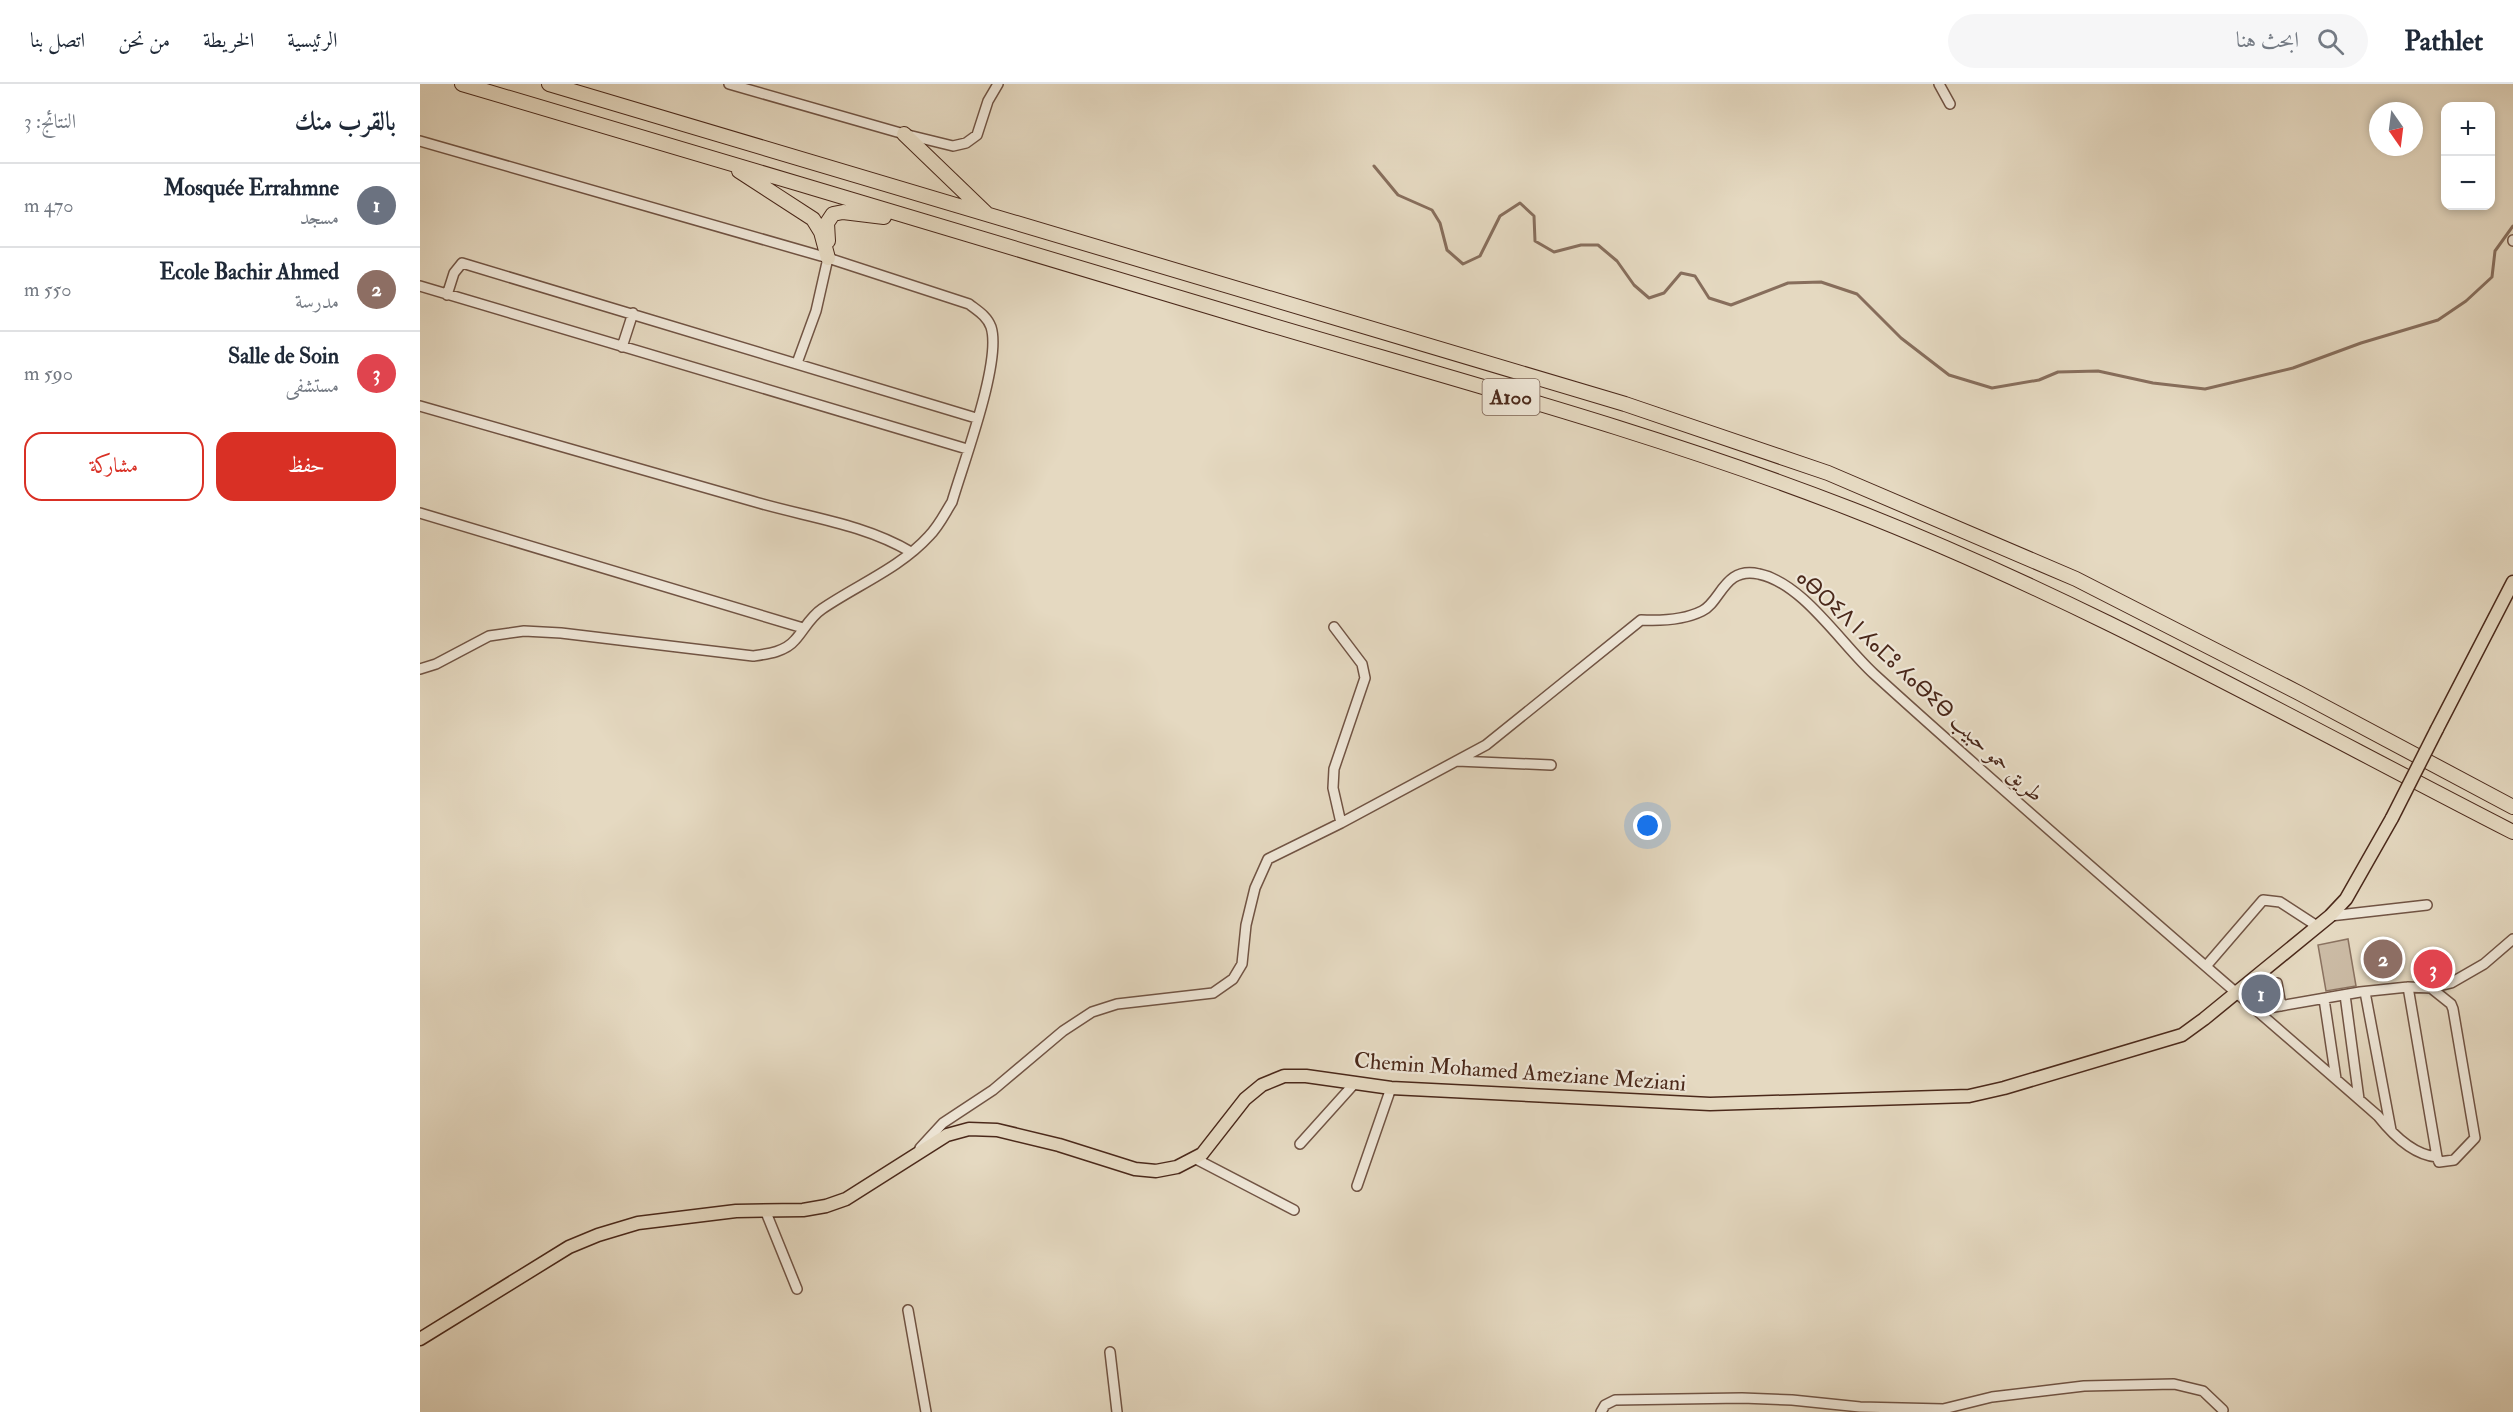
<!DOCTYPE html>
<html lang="ar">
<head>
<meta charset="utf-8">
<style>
  :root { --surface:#fff; --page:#f6f6f7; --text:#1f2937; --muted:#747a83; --line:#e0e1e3; --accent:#d93025 }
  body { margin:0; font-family:"IM FELL Double Pica",Amiri,"Noto Sans Tifinagh",serif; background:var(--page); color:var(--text); direction:rtl }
  .controls { position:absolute; right:18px; top:18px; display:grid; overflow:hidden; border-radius:12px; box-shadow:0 3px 9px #0003 }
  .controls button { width:54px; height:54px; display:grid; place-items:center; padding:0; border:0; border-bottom:2px solid var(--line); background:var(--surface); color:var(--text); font:30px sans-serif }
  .compass { position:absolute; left:1949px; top:18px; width:54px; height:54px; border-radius:50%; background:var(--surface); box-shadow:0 3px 9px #0003; rotate:166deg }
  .you { position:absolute; left:1228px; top:742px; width:21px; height:21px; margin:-15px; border:4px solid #fff; border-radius:50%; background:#1a73e8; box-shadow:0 0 0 9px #1a73e833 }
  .badge { display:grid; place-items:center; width:39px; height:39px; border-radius:50%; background:var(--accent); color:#fff; font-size:20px; font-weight:700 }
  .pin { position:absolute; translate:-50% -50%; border:3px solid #fff; box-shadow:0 2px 6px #0006 }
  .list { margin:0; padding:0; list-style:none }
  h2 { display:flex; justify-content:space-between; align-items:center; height:78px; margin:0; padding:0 24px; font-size:26px }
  h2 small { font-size:20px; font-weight:400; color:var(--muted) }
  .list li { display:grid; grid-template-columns:39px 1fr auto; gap:18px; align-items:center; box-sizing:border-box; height:84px; padding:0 24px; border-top:2px solid var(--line) }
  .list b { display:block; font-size:22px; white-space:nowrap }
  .list p { margin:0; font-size:20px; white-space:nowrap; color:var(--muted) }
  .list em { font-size:20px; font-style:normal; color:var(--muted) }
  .actions { display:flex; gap:12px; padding:18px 24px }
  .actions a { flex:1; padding:14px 0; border:2px solid var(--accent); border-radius:18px; text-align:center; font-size:21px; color:var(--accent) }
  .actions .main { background:var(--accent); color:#fff }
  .icon { flex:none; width:33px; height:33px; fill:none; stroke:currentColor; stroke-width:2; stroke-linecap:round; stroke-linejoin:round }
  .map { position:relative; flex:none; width:2093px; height:1328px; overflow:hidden; direction:ltr }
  header { display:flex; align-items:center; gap:36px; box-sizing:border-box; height:84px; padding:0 30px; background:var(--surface); border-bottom:2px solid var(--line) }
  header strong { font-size:28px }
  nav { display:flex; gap:33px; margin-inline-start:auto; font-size:21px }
  .search { width:420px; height:54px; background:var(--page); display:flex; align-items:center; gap:15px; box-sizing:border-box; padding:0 21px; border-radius:33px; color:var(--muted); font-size:22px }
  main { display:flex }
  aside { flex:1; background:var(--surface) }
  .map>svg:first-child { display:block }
  .green { fill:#cbbba5; stroke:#8a7260; stroke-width:1.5 }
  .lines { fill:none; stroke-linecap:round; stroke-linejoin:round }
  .stream { stroke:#876e5c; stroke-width:3 }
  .minor-casing { stroke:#715444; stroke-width:12 }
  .major-casing { stroke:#4a281a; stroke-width:15 }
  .highway-casing { stroke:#4a281a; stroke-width:16 }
  .minor { stroke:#eee6d7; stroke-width:9 }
  .major { stroke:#e5d9c1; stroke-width:12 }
  .highway { stroke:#e5d9c1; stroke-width:14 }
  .major-bridge-casing { stroke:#4a281a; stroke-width:15; stroke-linecap:butt }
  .major-bridge { stroke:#e5d9c1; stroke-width:12 }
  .labels { text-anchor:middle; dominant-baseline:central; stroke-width:4.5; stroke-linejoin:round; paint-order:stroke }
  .shield { fill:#eee6d7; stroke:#7b6153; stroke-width:1.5 }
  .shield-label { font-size:21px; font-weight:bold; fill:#4a281a }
  .street-label { font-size:22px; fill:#4a281a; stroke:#eee6d7 }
</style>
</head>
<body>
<header>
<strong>Pathlet</strong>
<div class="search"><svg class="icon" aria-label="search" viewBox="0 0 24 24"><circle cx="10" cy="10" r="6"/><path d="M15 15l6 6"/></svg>ابحث هنا</div>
<nav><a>الرئيسية</a><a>الخريطة</a><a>من نحن</a><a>اتصل بنا</a></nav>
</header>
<main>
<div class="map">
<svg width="2093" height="1328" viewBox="0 0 2093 1328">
  <rect width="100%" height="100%" fill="#e5d9c1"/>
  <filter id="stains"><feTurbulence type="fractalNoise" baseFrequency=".00333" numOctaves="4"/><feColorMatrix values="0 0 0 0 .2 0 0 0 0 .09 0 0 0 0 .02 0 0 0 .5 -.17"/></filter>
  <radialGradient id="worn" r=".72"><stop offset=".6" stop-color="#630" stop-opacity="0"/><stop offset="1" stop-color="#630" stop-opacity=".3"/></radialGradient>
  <path class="green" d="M1928,855L1936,902L1906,907L1898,861Z"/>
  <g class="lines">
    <path class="stream" d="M954,82L978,111L1012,126L1020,139L1027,166L1043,180L1060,172L1080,132L1100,119L1114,132L1115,157L1134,168L1161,161H1178L1197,177L1214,201L1229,214L1244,209L1261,189L1275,192L1289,214L1311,221L1368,199L1401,198L1437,210L1481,254L1529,291L1572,304L1619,296L1638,288L1678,287L1733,299L1785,305L1873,284L1941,259L2018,236L2046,217L2072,193L2075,167L2093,142"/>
    <g class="minor-casing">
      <path id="minor" d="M309,0L484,50L533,62L546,59L557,51L568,17L578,0
        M1519,0L1530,20
        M0,57L408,174L549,220C558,227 567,232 571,243C582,277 543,380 532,418C525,429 519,442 509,452C480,484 437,501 402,525C390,533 384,546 375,556C365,568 347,570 333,572L141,549L104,547L69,552L16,580L0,585
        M2093,156V157
        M0,202L547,365
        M27,211L34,189L42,179L556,334
        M202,263L213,229
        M377,279L396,227L408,174
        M0,322C111,354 221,385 332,417C385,433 442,439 491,468
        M0,429L383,544
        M914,543L942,580L945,594L914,685L913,704L921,739
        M1037,677L1131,681
        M1910,832L2007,821
        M1787,881L1843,816L1860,818L1897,842
        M1857,899L1861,922
        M1988,903L2017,1073
        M1945,908L1971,1046
        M1925,911L1939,1015
        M1904,915L1916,995
        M1837,926L1940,908L1988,903L2011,904L2031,899L2064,880L2093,855
        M880,1060L934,1000
        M500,1064L523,1039L573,1006L643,947L672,928L697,920L793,909L813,895L822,880L826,841L835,804L848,775L921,739L1066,661L1221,536C1241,537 1264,536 1282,527C1301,518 1304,482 1339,490C1383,499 1421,560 1454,590C1619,740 1790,885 1958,1032C1973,1051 1993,1071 2017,1073L2019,1078L2034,1076L2055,1054L2033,925L2031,920L2011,904
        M774,1074L874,1126
        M937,1102L971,1004
        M345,1126L377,1205
        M488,1226L506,1328
        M690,1268L697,1328
        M1181,1328L1185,1321L1195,1316L1322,1314L1372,1316L1440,1323L1523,1325L1572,1313L1664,1302L1754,1300L1783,1307L1803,1326"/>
    </g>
    <g class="major-casing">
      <path id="major" d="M2017,645L2093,498
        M0,1255L149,1163L178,1151L218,1139L316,1127L383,1126L406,1122L426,1115L527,1051L549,1045L577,1046L639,1061L715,1085L736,1087L757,1083L782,1070L825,1015L842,1001L864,992H886L971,1004L1290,1020L1549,1012L1584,1004L1762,951L1784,935L1910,832L1926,815L1972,734"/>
    </g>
    <g class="highway-casing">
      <path id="highway" d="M42,0C310,78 576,160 844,239C1040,297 1239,350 1431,425C1660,514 1874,636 2093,748
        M129,0L1205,320L1408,389L1656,495L1879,609L2093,723
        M484,50L566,129
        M319,87L393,135L401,148L408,174
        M408,157L407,139L413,130L423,128L464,133"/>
    </g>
    <use href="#minor" class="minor"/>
    <use href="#major" class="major"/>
    <use href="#highway" class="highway"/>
    <g class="major-bridge-casing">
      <path id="major-bridge" d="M1972,734L2017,645"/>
    </g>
    <use href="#major-bridge" class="major-bridge"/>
  </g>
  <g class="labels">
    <rect class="shield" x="1062.5" y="295" width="57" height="36" rx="4.5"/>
    <g class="shield-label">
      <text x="1091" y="313">A100</text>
    </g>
    <g class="street-label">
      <text transform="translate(1500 602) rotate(43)">ⴰⴱⵔⵉⴷ ⵏ ⵃⴰⵎⵓ ⵃⴰⴱⵉⴱ طريق حمو حبيب</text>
      <text transform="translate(1100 988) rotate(4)">Chemin Mohamed Ameziane Meziani</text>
    </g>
  </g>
  <rect width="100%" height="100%" filter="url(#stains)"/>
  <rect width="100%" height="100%" fill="url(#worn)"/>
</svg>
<div class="controls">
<button>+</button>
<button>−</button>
</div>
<svg class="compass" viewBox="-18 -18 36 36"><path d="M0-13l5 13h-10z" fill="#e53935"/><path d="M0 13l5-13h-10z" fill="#747a83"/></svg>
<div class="you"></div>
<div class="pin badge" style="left:1841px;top:910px;background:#6b7280">1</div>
<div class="pin badge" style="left:1963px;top:875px;background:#8d6e63">2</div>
<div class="pin badge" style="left:2013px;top:885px;background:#e0444e">3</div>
</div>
<aside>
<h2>بالقرب منك<small>النتائج: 3</small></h2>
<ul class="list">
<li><span class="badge" style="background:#6b7280">1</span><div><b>Mosquée Errahmne</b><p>مسجد</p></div><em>470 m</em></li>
<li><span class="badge" style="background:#8d6e63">2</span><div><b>Ecole Bachir Ahmed</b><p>مدرسة</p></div><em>550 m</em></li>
<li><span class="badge" style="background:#e0444e">3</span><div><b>Salle de Soin</b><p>مستشفى</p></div><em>590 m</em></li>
</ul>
<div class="actions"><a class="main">حفظ</a><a>مشاركة</a></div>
</aside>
</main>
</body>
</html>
